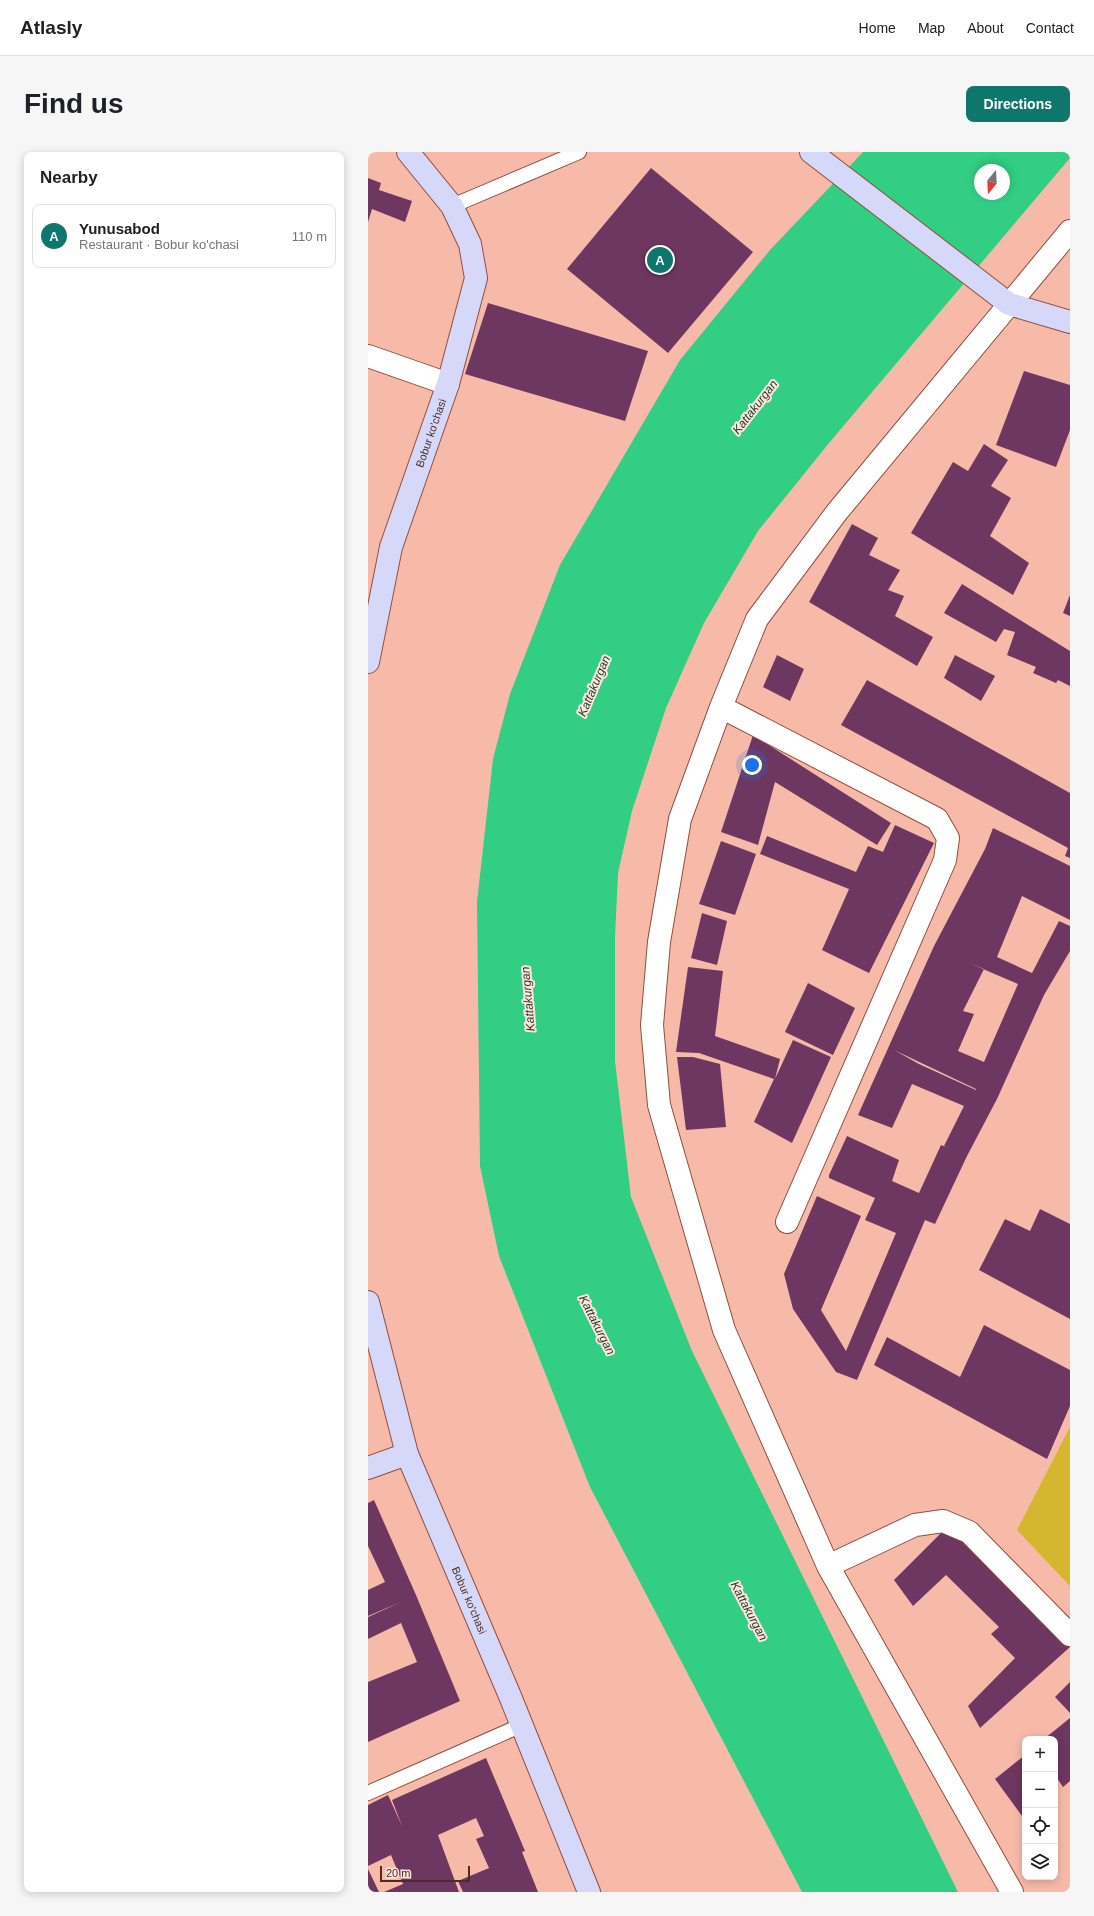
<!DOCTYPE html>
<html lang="en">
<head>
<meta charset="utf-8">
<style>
  :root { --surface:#fff; --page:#f6f6f6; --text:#202124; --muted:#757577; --line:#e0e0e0; --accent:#0f766e }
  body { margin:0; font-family:Arial,sans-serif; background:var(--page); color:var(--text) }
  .controls { position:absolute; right:12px; bottom:12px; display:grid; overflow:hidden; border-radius:8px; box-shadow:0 2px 10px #0003 }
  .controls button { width:36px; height:36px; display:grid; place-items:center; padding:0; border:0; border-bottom:1px solid var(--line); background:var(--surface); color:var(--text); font:20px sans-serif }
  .compass { position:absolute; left:606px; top:12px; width:36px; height:36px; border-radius:50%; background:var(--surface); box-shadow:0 2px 10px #0003; rotate:198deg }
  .scale { position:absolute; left:12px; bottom:10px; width:90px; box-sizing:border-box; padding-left:4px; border:2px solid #4c2d25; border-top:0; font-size:11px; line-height:14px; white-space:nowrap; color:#4c2d25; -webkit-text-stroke:3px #fee5de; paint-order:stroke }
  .you { position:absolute; left:384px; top:613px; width:14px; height:14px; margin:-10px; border:3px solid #fff; border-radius:50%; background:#1a73e8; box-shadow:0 0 0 6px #1a73e833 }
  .badge { display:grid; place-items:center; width:26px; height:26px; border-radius:50%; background:var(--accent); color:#fff; font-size:13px; font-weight:700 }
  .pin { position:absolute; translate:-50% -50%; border:2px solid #fff; box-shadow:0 1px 4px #0006 }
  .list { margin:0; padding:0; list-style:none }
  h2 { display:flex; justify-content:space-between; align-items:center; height:52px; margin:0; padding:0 16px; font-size:17px }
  h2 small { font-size:13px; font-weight:400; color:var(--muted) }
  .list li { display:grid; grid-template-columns:26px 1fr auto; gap:12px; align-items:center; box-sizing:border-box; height:64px; margin:0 8px 8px; padding:0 8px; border:1px solid var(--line); border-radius:8px }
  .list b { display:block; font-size:15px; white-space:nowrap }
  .list p { margin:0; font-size:13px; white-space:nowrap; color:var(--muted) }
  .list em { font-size:13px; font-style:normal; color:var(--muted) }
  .icon { flex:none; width:22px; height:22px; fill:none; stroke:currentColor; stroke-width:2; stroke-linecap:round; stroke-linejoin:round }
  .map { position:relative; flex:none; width:702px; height:1740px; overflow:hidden; border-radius:8px }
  header { display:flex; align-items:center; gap:24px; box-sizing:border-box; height:56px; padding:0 20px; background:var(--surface); border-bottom:1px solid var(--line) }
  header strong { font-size:19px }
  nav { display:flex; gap:22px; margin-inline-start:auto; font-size:14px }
  .intro { display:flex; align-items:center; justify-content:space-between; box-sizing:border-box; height:96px; padding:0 24px }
  h1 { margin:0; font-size:28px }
  .button { padding:10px 18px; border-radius:8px; background:var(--accent); color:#fff; font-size:14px; font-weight:700 }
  main { display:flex; gap:24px; padding:0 24px }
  aside { flex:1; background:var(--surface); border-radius:8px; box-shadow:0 2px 10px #0003 }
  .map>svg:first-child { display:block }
  .green { fill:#d4b72e }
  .water { fill:#32ce83; fill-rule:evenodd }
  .building { fill:#6e3761; fill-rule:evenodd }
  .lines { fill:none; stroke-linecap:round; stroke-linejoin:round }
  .lane-casing { stroke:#914e3b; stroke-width:16 }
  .street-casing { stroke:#914e3b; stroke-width:24 }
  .secondary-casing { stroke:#914e3b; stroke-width:24 }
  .lane { stroke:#fff; stroke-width:14 }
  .street { stroke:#fff; stroke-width:22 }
  .secondary { stroke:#d5d8f9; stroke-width:22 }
  .labels { text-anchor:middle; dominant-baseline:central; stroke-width:4; stroke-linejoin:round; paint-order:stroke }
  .street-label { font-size:11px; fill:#4c2d25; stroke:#fee5de }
  .water-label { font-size:12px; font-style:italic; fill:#1f3628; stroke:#fee5de }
</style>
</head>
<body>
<header>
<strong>Atlasly</strong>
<nav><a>Home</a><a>Map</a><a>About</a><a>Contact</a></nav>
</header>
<div class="intro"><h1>Find us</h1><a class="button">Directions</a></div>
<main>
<aside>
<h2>Nearby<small></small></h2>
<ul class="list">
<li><span class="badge">A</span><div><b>Yunusabod</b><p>Restaurant · Bobur ko'chasi</p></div><em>110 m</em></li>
</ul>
</aside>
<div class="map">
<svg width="702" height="1740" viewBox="0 0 702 1740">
  <rect width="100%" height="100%" fill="#f8baa8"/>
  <path class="green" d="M702,1275V1434L649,1378Z"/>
  <path class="water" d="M495,0H702V6L461,291L390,379L336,471L298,556L264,659L250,721L247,785V909L263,1045L324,1199L590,1740H434L222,1335L131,1104L112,1014L109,750L125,607L142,542L192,413L312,208L402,98ZM612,18H636V42H612Z"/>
  <path class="building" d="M283,16L385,100L300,201L199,117Z
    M0,26L13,31L11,38L44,49L37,70L4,57L0,70Z
    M120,151L280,199L257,269L97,222Z
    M656,219L702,233V278L688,315L628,293Z
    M616,292L640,308L623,334L643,346L622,384L661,411L645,443L543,381L585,310L600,319Z
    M484,372L510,386L501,403L532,418L520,438L536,444L527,464L565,485L549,514L441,450Z
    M594,432L702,499V534L690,528L688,531L665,521L668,515L639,503L647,480L636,477L628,490L576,461Z
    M702,443V464L695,461Z
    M409,503L436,517L422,549L395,535Z
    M587,503L627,524L613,549L576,526Z
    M499,528L702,641V706L697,704L700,696L473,573Z
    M385,583L523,671L509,693L407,630L390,693L353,680Z
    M527,673L566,691L501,821L454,798L481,737L392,702L399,684L488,720L500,694L515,700Z
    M625,676L702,714V768L654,744L629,805L664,821L691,769L702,774V799L676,843L629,947L599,1004L567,1072L557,1068L489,1228L468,1220L425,1157L416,1122L449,1044L493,1064L453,1158L478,1199L528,1081L497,1068L507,1046L461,1026V1023L479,984L531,1008L524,1029L551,1041L573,993L583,997L576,994L596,954L544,932L524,976L490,963L566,794L617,697ZM601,811L650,832L616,910L590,899L606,862L595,859L616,817ZM526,898L608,937V938L551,912Z
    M353,689L388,702L367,763L331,752Z
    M334,761L359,769L349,813L323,806Z
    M320,815L355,819L347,884L412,907L407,927L425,888L463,905L424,991L386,970L406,927L331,901L308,900Z
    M440,831L487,856L465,903L417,880Z
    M309,905H325L352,912L358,975L318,978Z
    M672,1057L702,1072V1167L611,1118L637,1067L662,1079Z
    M616,1173L702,1218V1254L679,1307L506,1213L519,1185L592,1225Z
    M6,1348L48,1443L92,1549L0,1590V1530L49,1510L33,1471L0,1487V1465L33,1450L0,1464V1438L17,1430L0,1394V1351Z
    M589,1365L702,1482V1495L612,1576L600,1554L647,1506L623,1482L631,1475L578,1423L545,1454L526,1428Z
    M702,1530V1561L687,1545Z
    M702,1566V1629L695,1635L687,1623V1587H676Z
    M657,1603V1662L654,1664L627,1627Z
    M118,1606L157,1699L154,1700L170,1740H95L90,1729L121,1716L108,1687L116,1684L108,1666L70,1683L91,1740H16L35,1732L23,1703L0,1714V1653L20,1643L34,1674L24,1648Z
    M0,1717L11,1740H0Z"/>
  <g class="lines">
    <g class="lane-casing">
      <path id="lane" d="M84,54L211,0
        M0,1641L154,1573"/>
    </g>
    <g class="street-casing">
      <path id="street" d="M0,204L80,232
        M353,555L569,667L580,686L577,708L419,1070
        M460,1414L547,1373L575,1369L601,1380L702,1483
        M644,1740L460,1414L356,1178L291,953L284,873L291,790L312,667L353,555L389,467L469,360L702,79"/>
    </g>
    <g class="secondary-casing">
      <g id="secondary">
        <path d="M443,0L641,152L702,170"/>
        <path id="s1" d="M0,510L23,395L80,232L108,126L102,92L84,54L40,0"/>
        <path id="s2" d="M0,1150L39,1302L142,1544L221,1740"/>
        <path d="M0,1316L39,1302"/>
      </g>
    </g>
    <use href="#lane" class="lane"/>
    <use href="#street" class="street"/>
    <use href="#secondary" class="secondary"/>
  </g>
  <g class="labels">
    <g class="street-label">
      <text stroke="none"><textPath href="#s1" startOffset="238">Bobur ko'chasi</textPath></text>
      <text stroke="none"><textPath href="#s2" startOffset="316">Bobur ko'chasi</textPath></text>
    </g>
    <g class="water-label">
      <text transform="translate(387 255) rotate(-52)">Kattakurgan</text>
      <text transform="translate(226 534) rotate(-67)">Kattakurgan</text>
      <text transform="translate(160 847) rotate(-95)">Kattakurgan</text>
      <text transform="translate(229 1173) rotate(63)">Kattakurgan</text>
      <text transform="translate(381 1459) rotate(62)">Kattakurgan</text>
    </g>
  </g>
</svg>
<div class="controls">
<button>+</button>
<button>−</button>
<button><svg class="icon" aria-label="locate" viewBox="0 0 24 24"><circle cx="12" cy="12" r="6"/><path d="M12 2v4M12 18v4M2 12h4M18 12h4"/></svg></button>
<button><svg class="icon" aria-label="layers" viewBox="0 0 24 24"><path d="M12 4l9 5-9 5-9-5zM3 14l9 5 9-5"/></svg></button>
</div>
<svg class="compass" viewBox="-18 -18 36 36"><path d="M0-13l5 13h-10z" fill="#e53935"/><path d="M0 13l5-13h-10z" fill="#757577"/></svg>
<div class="scale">20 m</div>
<div class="you"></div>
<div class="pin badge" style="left:292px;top:108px">A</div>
</div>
</main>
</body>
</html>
